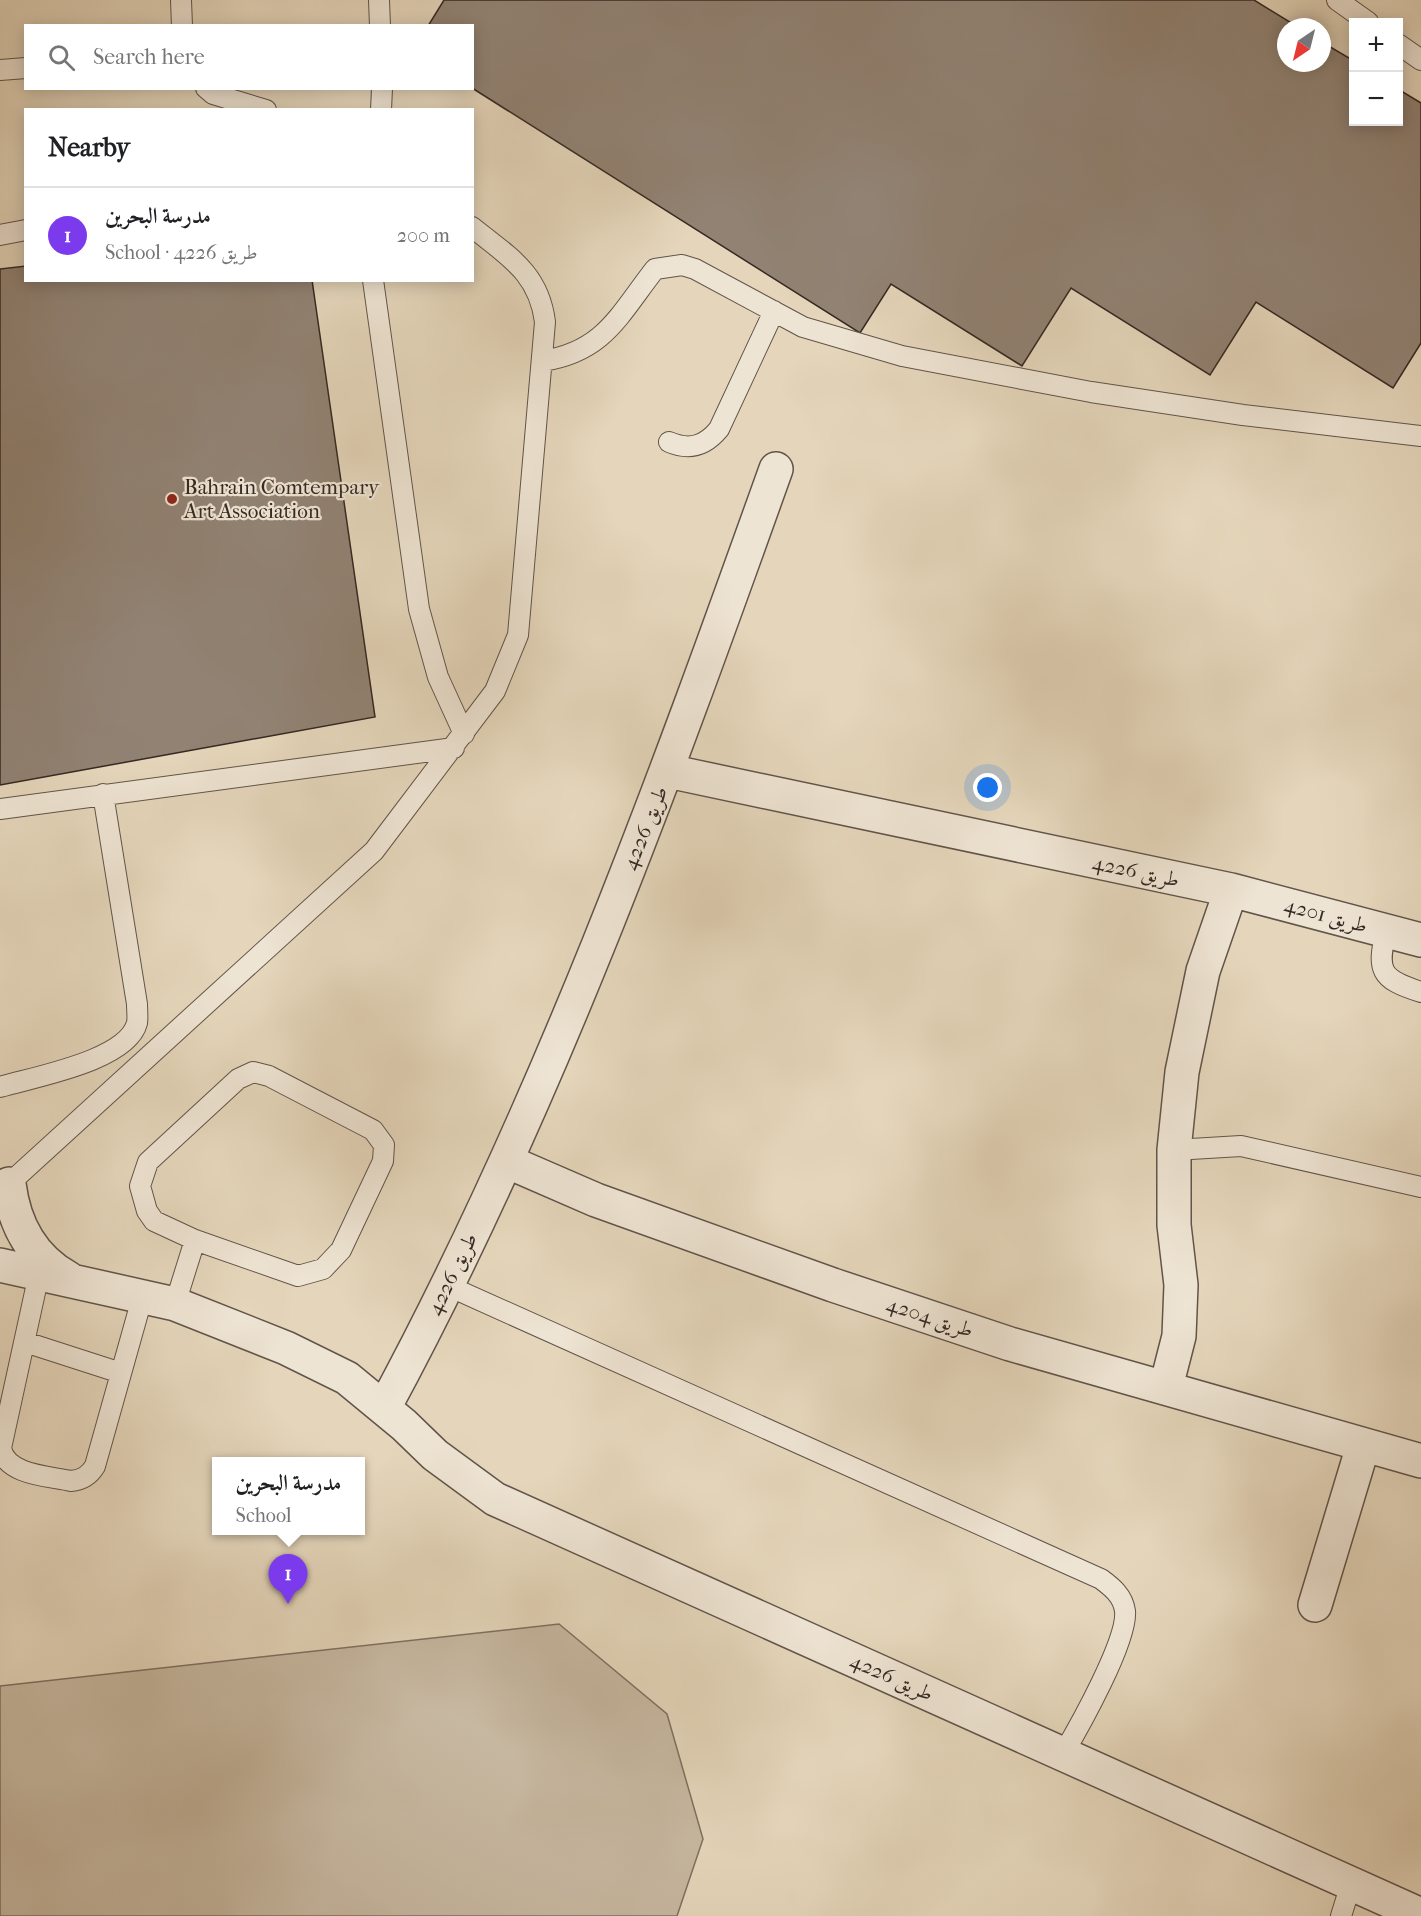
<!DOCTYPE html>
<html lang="en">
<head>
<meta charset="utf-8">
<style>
  :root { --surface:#fff; --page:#f6f6f6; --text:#202124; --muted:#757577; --line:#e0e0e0; --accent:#7c3aed }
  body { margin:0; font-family:"IM FELL French Canon",Amiri,serif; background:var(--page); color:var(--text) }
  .controls { position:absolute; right:18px; top:18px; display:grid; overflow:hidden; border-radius:0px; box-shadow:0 3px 15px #0003 }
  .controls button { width:54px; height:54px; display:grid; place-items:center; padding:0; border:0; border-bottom:2px solid var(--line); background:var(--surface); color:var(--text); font:30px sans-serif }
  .compass { position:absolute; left:1277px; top:18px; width:54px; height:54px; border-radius:50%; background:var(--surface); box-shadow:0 3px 15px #0003; rotate:215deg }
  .you { position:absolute; left:988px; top:788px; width:21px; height:21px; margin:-15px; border:4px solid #fff; border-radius:50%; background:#1a73e8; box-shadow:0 0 0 9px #1a73e833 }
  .badge { display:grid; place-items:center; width:39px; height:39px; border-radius:50%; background:var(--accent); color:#fff; font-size:20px; font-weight:700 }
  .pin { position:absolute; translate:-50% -50px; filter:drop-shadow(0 2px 3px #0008) }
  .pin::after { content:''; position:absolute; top:32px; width:21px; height:18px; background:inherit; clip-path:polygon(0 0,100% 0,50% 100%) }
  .popup { position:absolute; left:212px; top:1457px; width:153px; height:78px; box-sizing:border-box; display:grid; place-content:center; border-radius:0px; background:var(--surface); filter:drop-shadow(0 2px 4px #0005); font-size:20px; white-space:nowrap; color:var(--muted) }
  .popup b { font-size:22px; color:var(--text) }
  .popup::after { content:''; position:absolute; left:50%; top:100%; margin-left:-12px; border:12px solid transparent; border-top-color:var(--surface) }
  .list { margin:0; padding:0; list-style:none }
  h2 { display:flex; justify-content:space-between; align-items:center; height:78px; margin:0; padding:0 24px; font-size:26px }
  h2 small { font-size:20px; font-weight:400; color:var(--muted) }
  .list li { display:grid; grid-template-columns:39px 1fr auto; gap:18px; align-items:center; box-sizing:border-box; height:96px; padding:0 24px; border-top:2px solid var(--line) }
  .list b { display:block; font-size:22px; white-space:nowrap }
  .list p { margin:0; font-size:20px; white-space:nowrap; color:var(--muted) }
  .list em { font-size:20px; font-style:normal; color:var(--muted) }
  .icon { flex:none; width:33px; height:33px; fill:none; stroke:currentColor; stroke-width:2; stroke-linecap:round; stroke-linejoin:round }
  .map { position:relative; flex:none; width:1421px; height:1916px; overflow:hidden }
  .search { position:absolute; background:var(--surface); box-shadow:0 3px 15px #0003; left:24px; top:24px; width:450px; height:66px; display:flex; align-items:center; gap:15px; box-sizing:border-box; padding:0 21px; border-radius:0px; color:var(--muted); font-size:22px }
  .panel { position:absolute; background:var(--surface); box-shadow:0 3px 15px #0003; left:24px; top:108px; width:450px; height:174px; border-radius:0px }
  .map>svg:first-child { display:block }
  .green { fill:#c7b8a1; stroke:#7e7062; stroke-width:1.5 }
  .building { fill:#918273; stroke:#352824; stroke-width:1.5 }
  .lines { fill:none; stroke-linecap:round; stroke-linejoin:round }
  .lane-casing { stroke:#61544a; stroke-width:22 }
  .street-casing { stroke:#61544a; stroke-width:36 }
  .lane { stroke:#eee4d3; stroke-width:20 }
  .street { stroke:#eee4d3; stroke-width:33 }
  .poi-dot { fill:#8f2418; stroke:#eee4d3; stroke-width:2 }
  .labels { text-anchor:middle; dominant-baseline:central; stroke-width:4.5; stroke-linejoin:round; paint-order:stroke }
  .poi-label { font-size:21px; fill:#352824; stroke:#eee4d3; text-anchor:start }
  .street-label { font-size:21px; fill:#352824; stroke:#eee4d3 }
</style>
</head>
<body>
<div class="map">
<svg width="1421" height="1916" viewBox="0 0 1421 1916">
  <rect width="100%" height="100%" fill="#e5d6bb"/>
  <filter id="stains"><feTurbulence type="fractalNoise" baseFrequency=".00333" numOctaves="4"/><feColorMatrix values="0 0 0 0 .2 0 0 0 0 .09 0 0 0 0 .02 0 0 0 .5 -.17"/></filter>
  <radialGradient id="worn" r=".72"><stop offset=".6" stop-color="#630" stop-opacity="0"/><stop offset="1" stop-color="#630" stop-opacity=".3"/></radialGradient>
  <path class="green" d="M559,1624L667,1714L703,1839L677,1916H0V1686Z"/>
  <path class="building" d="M444,0H1254L1298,27H1286V63H1322V42L1354,61V122H1398V89L1421,103V343L1393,388L1256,302L1210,375L1071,288L1022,366L891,284L860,333L472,88V26H428Z
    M26,266V280H312L375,717L0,785V269Z"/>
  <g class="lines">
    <g class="lane-casing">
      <path id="lane" d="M181,0L182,26
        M379,0L380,26
        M1337,0L1368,22
        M1398,44L1421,60
        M0,70L26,68
        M206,88L213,94L266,110
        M381,110L382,88
        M0,235L26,230
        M373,280L419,609L438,677L464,734
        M542,361C604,352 619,315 655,269L682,265L695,269L803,327L902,356L1091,392L1243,415L1421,436
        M669,442C690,451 705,446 719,429L774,311
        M0,809L454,748
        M1386,931C1377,970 1379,979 1421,992
        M253,1072L269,1076L373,1130L384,1145L383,1161L341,1250L323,1269L298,1276L195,1240L154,1221L147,1211L140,1186L148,1162L238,1079Z
        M0,1087C33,1077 127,1061 137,1023C138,1018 137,1010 137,1004L103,794
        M1174,1150L1241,1146L1421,1187
        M2,1190L374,851L495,691L518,635L545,322C539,273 508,256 472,227
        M39,1274L1,1448C6,1475 48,1476 71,1481C82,1480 89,1476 95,1466L143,1295
        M446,1285L1101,1579C1112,1587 1123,1596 1125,1611C1128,1640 1079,1727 1063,1754
        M175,1304L195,1240
        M25,1342L121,1373
        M1341,1916L1351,1884"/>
    </g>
    <g class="street-casing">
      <path id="street" d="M668,771L1231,890L1421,940
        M506,1161L596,1200L833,1285L1010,1344L1421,1461
        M9,1184C14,1224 32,1258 68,1278
        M0,1265L175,1304L286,1348L347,1378L404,1425L435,1455L495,1499L1421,1915
        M1166,1387L1179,1336L1181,1285L1174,1225V1150L1182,1072L1203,971L1231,890
        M384,1408C546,1108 662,788 776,469
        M1315,1605L1363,1446"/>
    </g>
    <use href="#lane" class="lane"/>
    <use href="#street" class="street"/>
  </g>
  <circle class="poi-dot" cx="172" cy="499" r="6"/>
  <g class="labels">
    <g class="poi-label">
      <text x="184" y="487">Bahrain Comtempary<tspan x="184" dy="24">Art Association</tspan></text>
    </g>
    <g class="street-label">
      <text transform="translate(645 828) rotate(-68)">طريق 4226</text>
      <text transform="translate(1136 871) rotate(12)">طريق 4226</text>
      <text transform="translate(1326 915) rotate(15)">طريق 4201</text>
      <text transform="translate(452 1274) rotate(-64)">طريق 4226</text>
      <text transform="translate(930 1317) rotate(18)">طريق 4204</text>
      <text transform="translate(892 1677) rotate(24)">طريق 4226</text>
    </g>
  </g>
  <rect width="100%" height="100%" filter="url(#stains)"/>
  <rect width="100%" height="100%" fill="url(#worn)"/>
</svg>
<div class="controls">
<button>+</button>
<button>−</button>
</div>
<svg class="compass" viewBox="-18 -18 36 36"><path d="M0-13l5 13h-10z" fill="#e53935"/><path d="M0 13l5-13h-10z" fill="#757577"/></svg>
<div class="you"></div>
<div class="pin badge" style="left:288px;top:1604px">1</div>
<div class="popup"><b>مدرسة البحرين</b>School</div>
<div class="search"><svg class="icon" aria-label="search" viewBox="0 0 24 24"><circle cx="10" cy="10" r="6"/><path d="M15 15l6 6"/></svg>Search here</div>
<section class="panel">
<h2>Nearby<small></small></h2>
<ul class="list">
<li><span class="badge">1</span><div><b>مدرسة البحرين</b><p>School · طريق 4226</p></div><em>200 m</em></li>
</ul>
</section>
</div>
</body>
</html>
